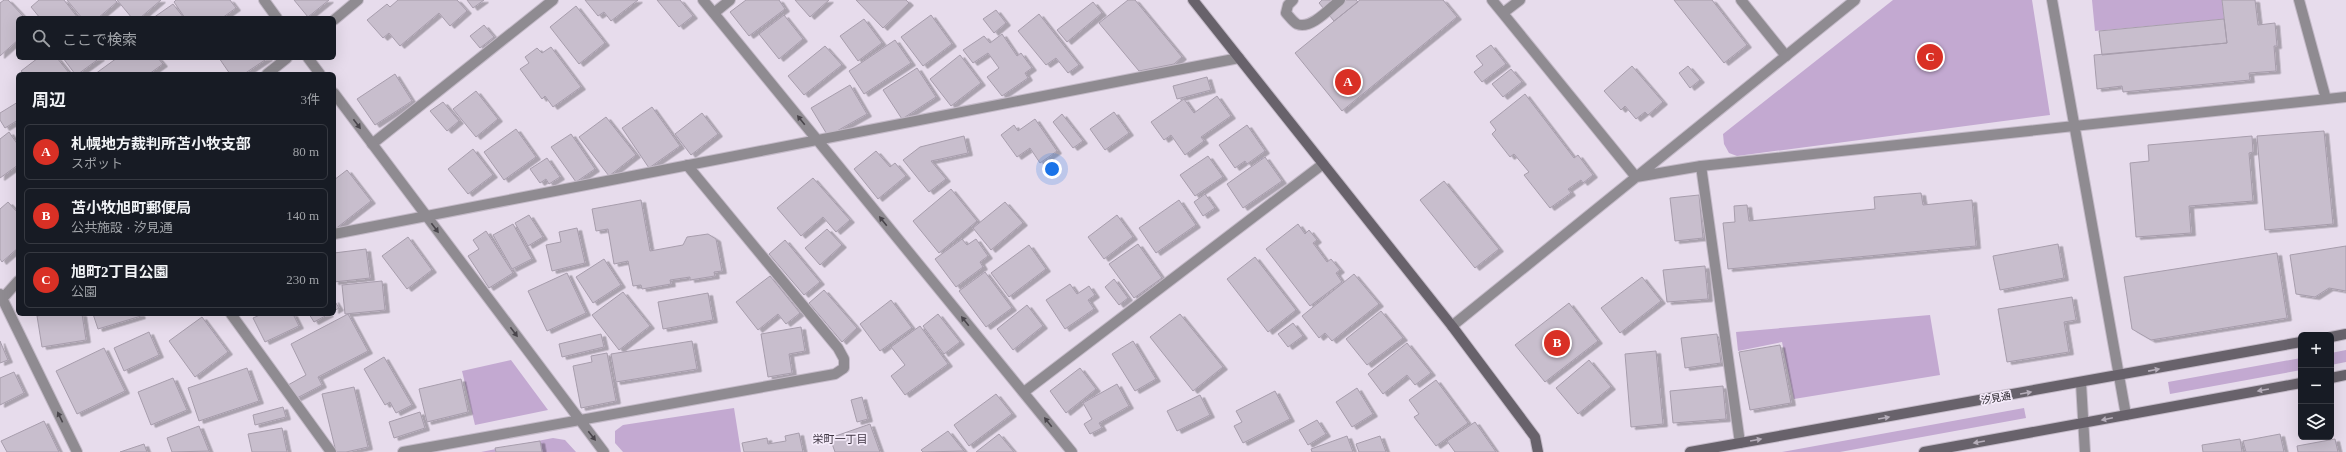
<!DOCTYPE html>
<html lang="ja">
<head>
<meta charset="utf-8">
<style>
  :root { --surface:#171b24; --page:#242831; --text:#f1f3f6; --muted:#9ea1a6; --line:#363941; --accent:#d93025 }
  body { margin:0; font-family:"Times New Roman","Noto Sans JP",serif; background:var(--page); color:var(--text) }
  .controls { position:absolute; right:12px; bottom:12px; display:grid; overflow:hidden; border-radius:6px; box-shadow:0 4px 16px #0002 }
  .controls button { width:36px; height:36px; display:grid; place-items:center; padding:0; border:0; border-bottom:1px solid var(--line); background:var(--surface); color:var(--text); font:20px sans-serif }
  .you { position:absolute; left:1052px; top:169px; width:14px; height:14px; margin:-10px; border:3px solid #fff; border-radius:50%; background:#1a73e8; box-shadow:0 0 0 6px #1a73e833 }
  .badge { display:grid; place-items:center; width:26px; height:26px; border-radius:50%; background:var(--accent); color:#fff; font-size:13px; font-weight:700 }
  .pin { position:absolute; translate:-50% -50%; border:2px solid #fff; box-shadow:0 1px 4px #0006 }
  .list { margin:0; padding:0; list-style:none }
  h2 { display:flex; justify-content:space-between; align-items:center; height:52px; margin:0; padding:0 16px; font-size:17px }
  h2 small { font-size:13px; font-weight:400; color:var(--muted) }
  .list li { display:grid; grid-template-columns:26px 1fr auto; gap:12px; align-items:center; box-sizing:border-box; height:56px; margin:0 8px 8px; padding:0 8px; border:1px solid var(--line); border-radius:6px }
  .list b { display:block; font-size:15px; white-space:nowrap }
  .list p { margin:0; font-size:13px; white-space:nowrap; color:var(--muted) }
  .list em { font-size:13px; font-style:normal; color:var(--muted) }
  .icon { flex:none; width:22px; height:22px; fill:none; stroke:currentColor; stroke-width:2; stroke-linecap:round; stroke-linejoin:round }
  .map { position:relative; flex:none; width:2346px; height:452px; overflow:hidden }
  .search { position:absolute; background:var(--surface); box-shadow:0 4px 16px #0002; left:16px; top:16px; width:320px; height:44px; display:flex; align-items:center; gap:10px; box-sizing:border-box; padding:0 14px; border-radius:6px; color:var(--muted); font-size:15px }
  .panel { position:absolute; background:var(--surface); box-shadow:0 4px 16px #0002; left:16px; top:72px; width:320px; height:244px; border-radius:6px }
  .map>svg:first-child { display:block }
  .green { fill:#c3a9d1 }
  .building { fill:#c8becd; stroke:#a79dac; filter:url(#shadow) }
  .lines { fill:none; stroke-linecap:round; stroke-linejoin:round }
  .lane-casing { stroke:#c4bac8; stroke-width:12 }
  .street-casing { stroke:#c4bac8; stroke-width:12 }
  .secondary-casing { stroke:#c4bac8; stroke-width:12 }
  .lane { stroke:#8f8b91; stroke-width:10 }
  .street { stroke:#8f8b91; stroke-width:10 }
  .secondary { stroke:#68626b; stroke-width:10 }
  .oneway { fill:#49454b }
  .oneway2 { fill:#b5adb9 }
  .labels { text-anchor:middle; dominant-baseline:central; stroke-width:3.5; stroke-linejoin:round; paint-order:stroke }
  .street-label { font-size:10px; fill:#242026; stroke:#f4eaf9 }
  .neighbourhood-label { font-size:11px; fill:#3f3643; stroke:#f4eaf9 }
</style>
</head>
<body>
<div class="map">
<svg width="2346" height="452" viewBox="0 0 2346 452">
  <defs>
    <filter id="shadow"><feDropShadow dx="4.5" dy="2.5" stdDeviation="0" flood-color="#0004"/></filter>
  </defs>
  <rect width="100%" height="100%" fill="#e7dcec"/>
  <path class="green" d="M1893,0H2032L2050,115L1737,156L1729,153L1724,144L1723,134Z
    M2092,0H2222L2224,19L2095,31Z
    M1930,315L1940,375L1794,399L1782,342L1738,351L1736,332Z
    M2346,350V362L2331,365V353Z
    M2301,358V370L2170,394L2168,382Z
    M511,360L548,410L475,425L462,371Z
    M734,408L741,452H623L615,443V431L623,425Z
    M2024,408L2026,418L1840,452H1782Z
    M553,438L565,440L576,452H481Z"/>
  <path class="building" d="M4,0H8L25,18H18V40L0,56V3Z
    M39,0H64L78,18H40L31,7Z
    M67,0H115L117,2L98,18H82Z
    M117,0H161L140,18H132Z
    M176,0H230L236,8L222,18H185L174,2Z
    M294,0H329L308,17Z
    M398,0H457L467,11L450,26L439,13L400,46L389,33L383,38L367,20L387,4L390,7Z
    M467,0H484L473,8Z
    M585,0H638L611,21L604,12L598,16Z
    M657,0H680L693,16L679,27Z
    M746,0H779L785,9L749,36L730,12Z
    M795,0H829L810,17Z
    M856,0H906L909,3L883,28Z
    M1128,0H1135L1182,57L1174,64L1139,71L1099,23Z
    M1322,0H1356L1358,2L1334,21L1319,3Z
    M1360,0H1443L1457,17L1342,111L1295,53Z
    M1674,0H1712L1747,45L1724,63Z
    M2222,0H2255L2258,25L2275,23L2277,46H2274L2276,71L2249,73L2250,80L2123,92L2122,86L2097,89L2094,55L2227,43Z
    M1093,2L1102,13L1067,42L1057,30Z
    M173,4L184,18H153Z
    M576,6L605,43L579,64L550,27Z
    M996,10L1006,23L994,33L983,19Z
    M1039,14L1079,65L1068,73L1056,58L1046,65L1018,31Z
    M784,15L803,39L779,59L759,34Z
    M931,15L952,44L923,66L901,37Z
    M864,19L882,43L858,61L840,36Z
    M2224,19L2227,43L2102,55L2099,31Z
    M484,25L494,37L480,48L470,36Z
    M1002,34L1017,56L1021,53L1032,68L1025,73L1028,78L1002,96L987,77L999,68L988,53L973,63L963,50L984,36L990,43Z
    M895,40L911,63L864,94L849,71Z
    M1491,45L1506,64L1482,82L1474,72L1483,65L1476,56Z
    M825,46L842,65L804,95L788,76Z
    M551,47L581,87L553,107L545,96L542,99L520,69L529,63L525,57L537,48L542,53Z
    M960,55L981,83L951,106L930,79Z
    M38,58H57L70,74H24L21,71Z
    M63,58H100L78,74H75Z
    M117,58H158L163,64L149,74H95Z
    M219,58H268L244,74H230Z
    M1632,66L1663,102L1648,115L1645,112L1636,119L1625,106L1621,110L1604,91Z
    M1688,66L1700,80L1690,88L1679,73Z
    M917,68L936,97L902,119L883,90Z
    M1511,69L1522,82L1503,97L1492,84Z
    M395,74L412,101L375,125L357,99Z
    M1207,77L1211,90L1177,99L1173,86Z
    M850,85L867,114L828,136L811,108Z
    M476,91L498,119L476,137L453,109Z
    M1525,94L1574,158L1578,155L1593,175L1583,183L1581,180L1568,189L1571,193L1550,208L1524,175L1529,172L1514,154L1510,157L1492,134L1496,130L1490,122Z
    M1217,96L1231,116L1201,137L1204,141L1185,155L1171,135L1164,140L1151,122L1184,99L1194,113Z
    M18,102V120L5,128L0,120V113Z
    M443,102L459,121L447,131L430,111Z
    M652,107L680,146L649,168L622,128Z
    M1114,112L1129,133L1105,150L1090,129Z
    M702,113L718,134L691,155L675,134Z
    M1062,114L1083,141L1073,148L1053,122Z
    M606,117L636,155L609,176L579,137Z
    M1035,119L1057,151L1040,163L1030,148L1017,157L1001,135L1014,125L1018,131Z
    M1247,125L1265,151L1247,164L1245,161L1235,168L1219,145Z
    M516,129L536,157L504,180L484,152Z
    M2324,131L2333,224L2265,230L2257,136Z
    M9,132L18,145V165L0,178V139Z
    M571,134L595,169L576,182L551,147Z
    M964,136L968,153L931,161L946,179L929,192L903,160L920,147Z
    M2252,136L2253,152L2249,153L2253,201L2189,206L2191,233L2136,237L2130,163L2149,161L2148,145Z
    M473,149L493,175L468,194L448,169Z
    M876,151L890,167L895,163L906,176L878,199L854,169Z
    M1208,156L1223,177L1195,196L1180,175Z
    M1265,157L1282,181L1243,208L1227,184Z
    M547,158L560,177L549,184L546,179L540,183L530,169Z
    M347,170L371,201L334,230V180Z
    M813,178L850,220L836,232L823,217L801,236L777,208Z
    M1444,181L1499,249L1475,268L1420,200Z
    M951,189L977,221L939,253L913,221Z
    M1921,193L1923,205L1972,200L1976,246L1728,269L1723,223L1735,222L1734,206L1747,205L1749,221L1875,209L1874,197Z
    M1205,194L1215,208L1203,216L1194,202Z
    M1699,195L1703,238L1675,241L1670,198Z
    M641,200L650,251L683,245L687,237L708,234L716,239L722,271L714,272L715,276L690,280V277L670,280L671,284L642,289L641,285L633,286L628,261L614,264L608,229L596,231L592,209Z
    M1179,200L1196,225L1156,253L1139,228Z
    M8,202L18,213V248L2,262L0,259V209Z
    M1005,202L1023,223L991,250L973,228Z
    M529,215L543,237L528,246L515,223Z
    M1117,215L1133,237L1104,259L1088,237Z
    M513,224L532,259L512,269L493,235Z
    M1298,224L1305,234L1309,230L1317,240L1313,243L1327,262L1331,259L1340,270L1336,273L1342,282L1310,306L1266,249Z
    M577,228L585,263L552,271L546,245L561,242L559,232Z
    M827,229L842,245L820,265L805,248Z
    M486,231L513,273L489,288L468,256L479,249L473,240Z
    M408,237L432,270L407,289L382,256Z
    M962,239L967,245L976,239L988,256L980,262L983,267L956,287L935,259Z
    M785,240L820,282L804,295L769,254Z
    M1138,244L1162,278L1134,298L1109,264Z
    M2058,244L2064,278L2000,290L1993,256Z
    M1029,245L1046,269L1009,297L991,273Z
    M2346,246V291L2329,288L2315,297L2296,294L2290,255Z
    M366,249L370,278L334,282V253Z
    M2277,253L2287,318L2151,340L2132,329L2124,277Z
    M1255,257L1296,310L1268,332L1227,279Z
    M604,259L621,285L593,303L576,277Z
    M1705,266L1708,299L1667,302L1663,270Z
    M985,272L1012,308L986,327L959,291Z
    M567,273L586,313L547,331L528,291Z
    M1354,274L1379,304L1332,341L1325,333L1319,338L1302,316Z
    M770,276L800,313L786,324L778,314L758,330L736,302Z
    M1642,277L1661,301L1620,333L1601,308Z
    M1114,279L1128,298L1119,305L1105,287Z
    M382,281L385,310L345,314L342,285Z
    M1070,284L1077,294L1089,286L1095,295L1088,300L1094,309L1065,329L1046,300Z
    M824,290L857,328L842,342L809,303Z
    M623,292L650,326L619,350L592,315Z
    M708,293L713,320L663,329L658,302Z
    M2072,297L2076,320L2064,322L2069,352L2007,362L1998,309Z
    M334,300L339,308L334,311Z
    M891,300L912,328L880,351L860,324Z
    M1569,303L1598,341L1545,382L1515,345Z
    M1027,305L1043,326L1013,350L997,329Z
    M1381,311L1403,338L1367,365L1346,339Z
    M51,314H82L86,340L42,347L37,316Z
    M93,314H140L141,316L98,329Z
    M262,314H293L299,326L265,342L253,318Z
    M309,314H329L314,322Z
    M348,314L368,351L318,377L322,385L295,399L288,385L306,375L291,344Z
    M938,314L960,342L944,354L923,326Z
    M1180,314L1223,367L1193,391L1150,337Z
    M202,317L228,352L195,377L169,341Z
    M1293,323L1303,336L1288,347L1278,334Z
    M920,326L948,364L905,395L891,376L905,365L891,347Z
    M801,327L805,351L789,354L792,373L768,377L761,334Z
    M149,332L159,355L124,371L114,348Z
    M601,334L604,347L562,357L559,344Z
    M1717,334L1721,363L1685,368L1681,338Z
    M0,341L8,360L0,363Z
    M692,341L697,369L616,382L611,354Z
    M1133,341L1156,379L1135,391L1112,354Z
    M1407,343L1431,373L1415,385L1407,375L1383,394L1368,374Z
    M1780,345L1791,403L1750,410L1739,352Z
    M104,348L125,391L77,414L56,371Z
    M1656,351L1663,424L1631,427L1625,354Z
    M607,353L616,401L581,408L573,366L592,362L591,356Z
    M384,357L412,405L396,413L390,402L385,405L364,369Z
    M1589,360L1611,387L1578,414L1556,388Z
    M247,368L259,401L199,421L188,388Z
    M1080,368L1096,389L1066,413L1050,391Z
    M14,372L24,393L0,405V378Z
    M173,378L187,410L151,425L138,392Z
    M461,379L468,412L427,422L419,389Z
    M1436,380L1468,423L1436,446L1414,417L1419,414L1409,400Z
    M1117,384L1129,406L1099,423L1102,428L1090,434L1084,424L1092,419L1083,403Z
    M1723,386L1726,419L1673,423L1670,391Z
    M354,387L368,447L346,452H336L322,394Z
    M1357,388L1373,414L1352,427L1336,402Z
    M1275,391L1290,419L1243,443L1234,426L1242,422L1236,411Z
    M996,394L1012,414L969,446L954,425Z
    M1200,395L1210,415L1177,431L1167,411Z
    M862,397L868,419L857,422L851,400Z
    M283,407L286,417L255,425L253,415Z
    M420,412L425,428L394,438L389,422Z
    M1317,420L1326,434L1308,445L1299,430Z
    M44,421L59,452H7L1,441Z
    M1475,422L1496,452H1455L1447,441Z
    M870,424L880,452H835L830,438Z
    M199,426L209,451L172,452L167,438Z
    M282,428L287,452H252L248,434Z
    M948,431L964,451L923,452L921,450Z
    M799,433L803,452H744L742,443L767,438L768,444L786,441L785,436Z
    M999,434L1014,452H976Z
    M2280,434L2284,452H2246L2243,441Z
    M1347,436L1353,452H1312L1311,449Z
    M1380,436L1386,452H1359L1356,444Z
    M2240,439L2242,452H2203L2202,445Z
    M2335,439L2338,452H2298L2297,446Z
    M540,441L542,452H496L495,448Z
    M144,444L147,452H120Z"/>
  <g class="lines">
    <g class="lane-casing">
      <path id="lane" d="M1293,0L1288,5L1286,13C1289,16 1293,22 1297,24C1311,30 1330,8 1340,0
        M1741,0L1786,56
        M714,13L730,0
        M372,144L553,0
        M1701,166L1740,443"/>
    </g>
    <g class="street-casing">
      <path id="street" d="M264,0L277,18
        M703,0L1072,452
        M1492,0L1636,177L1701,166L2346,97
        M2052,0L2126,415
        M2299,0L2326,99
        M1503,13L1520,0
        M334,20L358,0
        M308,58L320,74
        M267,74L287,58
        M334,93L604,452
        M334,234L1239,58
        M0,294L77,452
        M3,298L18,281
        M231,314L331,452
        M1452,326L1855,0
        M2081,383L2085,452
        M1024,392L1323,164
        M403,452L835,374L844,368V359L838,348L687,165"/>
    </g>
    <g class="secondary-casing">
      <path id="secondary" d="M1193,0L1452,326L1535,437L1538,452
        M2331,337L2346,334
        M2331,378L2346,375
        M1690,452L2301,342
        M1924,452L2301,383"/>
    </g>
    <use href="#lane" class="lane"/>
    <use href="#street" class="street"/>
    <use href="#secondary" class="secondary"/>
  </g>
  <defs><path id="oneway-solid" d="M-6-.8H1V-3.2L6.5 0L1 3.2V.8H-6Z"/></defs>
  <g class="oneway">
    <use href="#oneway-solid" transform="translate(801 120) rotate(-129)"/>
    <use href="#oneway-solid" transform="translate(357 124) rotate(53)"/>
    <use href="#oneway-solid" transform="translate(883 221) rotate(-129)"/>
    <use href="#oneway-solid" transform="translate(435 228) rotate(53)"/>
    <use href="#oneway-solid" transform="translate(965 321) rotate(-129)"/>
    <use href="#oneway-solid" transform="translate(514 332) rotate(53)"/>
    <use href="#oneway-solid" transform="translate(60 417) rotate(-116)"/>
    <use href="#oneway-solid" transform="translate(1048 422) rotate(-129)"/>
    <use href="#oneway-solid" transform="translate(592 436) rotate(52)"/>
  </g>
  <g class="oneway2">
    <use href="#oneway-solid" transform="translate(2154 370) rotate(-11)"/>
    <use href="#oneway-solid" transform="translate(2263 390) rotate(170)"/>
    <use href="#oneway-solid" transform="translate(2026 393) rotate(-10)"/>
    <use href="#oneway-solid" transform="translate(1884 418) rotate(-10)"/>
    <use href="#oneway-solid" transform="translate(2107 419) rotate(168)"/>
    <use href="#oneway-solid" transform="translate(1756 440) rotate(-10)"/>
    <use href="#oneway-solid" transform="translate(1979 442) rotate(170)"/>
  </g>
  <g class="labels">
    <g class="street-label">
      <text transform="translate(1996 398) rotate(-10)">汐見通</text>
    </g>
    <g class="neighbourhood-label">
      <text x="840" y="439">栄町一丁目</text>
    </g>
  </g>
</svg>
<div class="controls">
<button>+</button>
<button>−</button>
<button><svg class="icon" aria-label="layers" viewBox="0 0 24 24"><path d="M12 4l9 5-9 5-9-5zM3 14l9 5 9-5"/></svg></button>
</div>
<div class="you"></div>
<div class="pin badge" style="left:1348px;top:82px">A</div>
<div class="pin badge" style="left:1557px;top:343px">B</div>
<div class="pin badge" style="left:1930px;top:57px">C</div>
<div class="search"><svg class="icon" aria-label="search" viewBox="0 0 24 24"><circle cx="10" cy="10" r="6"/><path d="M15 15l6 6"/></svg>ここで検索</div>
<section class="panel">
<h2>周辺<small>3件</small></h2>
<ul class="list">
<li><span class="badge">A</span><div><b>札幌地方裁判所苫小牧支部</b><p>スポット</p></div><em>80 m</em></li>
<li><span class="badge">B</span><div><b>苫小牧旭町郵便局</b><p>公共施設 · 汐見通</p></div><em>140 m</em></li>
<li><span class="badge">C</span><div><b>旭町2丁目公園</b><p>公園</p></div><em>230 m</em></li>
</ul>
</section>
</div>
</body>
</html>
